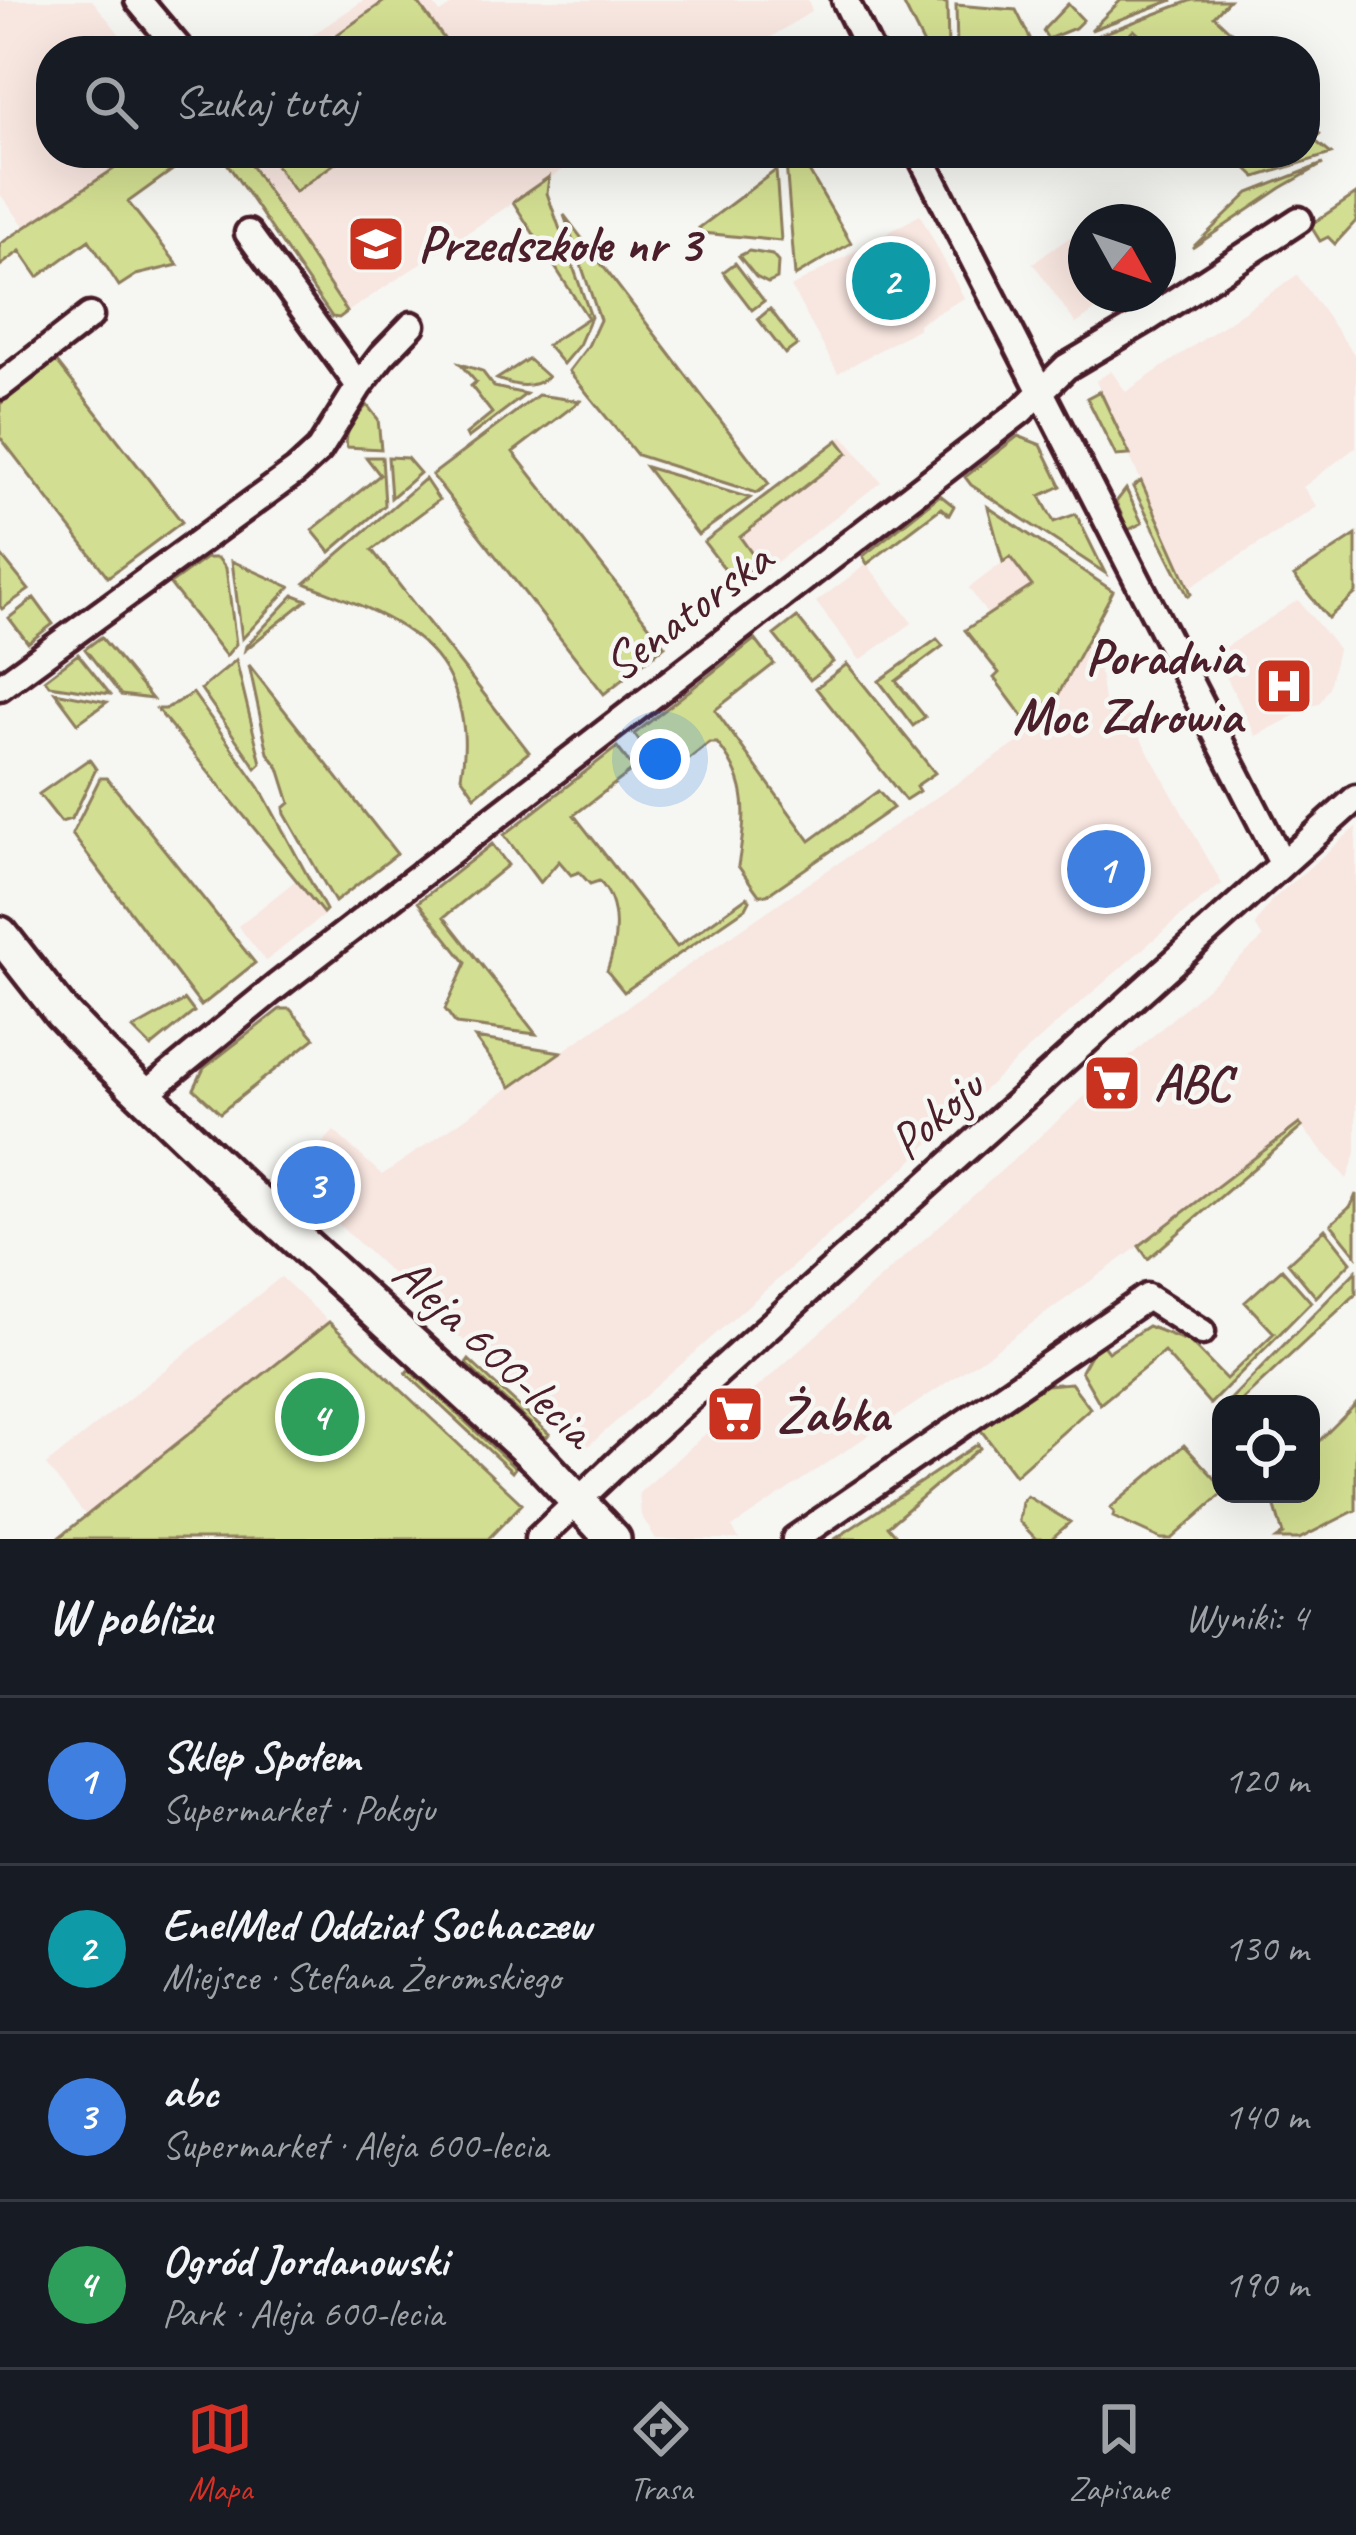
<!DOCTYPE html>
<html lang="pl">
<head>
<meta charset="utf-8">
<style>
  :root { --surface:#171b24; --page:#242831; --text:#f1f3f6; --muted:#9ea1a6; --line:#363941; --accent:#d93025 }
  body { margin:0; font-family:Caveat,sans-serif; background:var(--page); color:var(--text) }
  .controls { position:absolute; right:36px; bottom:36px; display:grid; overflow:hidden; border-radius:24px; box-shadow:0 12px 48px #0002 }
  .controls button { width:108px; height:108px; display:grid; place-items:center; padding:0; border:0; border-bottom:3px solid var(--line); background:var(--surface); color:var(--text); font:60px sans-serif }
  .compass { position:absolute; left:1068px; top:204px; width:108px; height:108px; border-radius:50%; background:var(--surface); box-shadow:0 12px 48px #0002; rotate:130deg }
  .you { position:absolute; left:660px; top:759px; width:42px; height:42px; margin:-30px; border:9px solid #fff; border-radius:50%; background:#1a73e8; box-shadow:0 0 0 18px #1a73e833 }
  .badge { display:grid; place-items:center; width:78px; height:78px; border-radius:50%; background:var(--accent); color:#fff; font-size:39px; font-weight:700 }
  .pin { position:absolute; translate:-50% -50%; border:6px solid #fff; box-shadow:0 3px 12px #0006 }
  .list { margin:0; padding:0; list-style:none }
  h2 { display:flex; justify-content:space-between; align-items:center; height:156px; margin:0; padding:0 48px; font-size:51px }
  h2 small { font-size:39px; font-weight:400; color:var(--muted) }
  .list li { display:grid; grid-template-columns:78px 1fr auto; gap:36px; align-items:center; box-sizing:border-box; height:168px; padding:0 48px; border-top:3px solid var(--line) }
  .list b { display:block; font-size:45px; white-space:nowrap }
  .list p { margin:0; font-size:39px; white-space:nowrap; color:var(--muted) }
  .list em { font-size:39px; font-style:normal; color:var(--muted) }
  .icon { flex:none; width:66px; height:66px; fill:none; stroke:currentColor; stroke-width:2; stroke-linecap:round; stroke-linejoin:round }
  .map { position:relative; flex:none; width:1356px; height:1539px; overflow:hidden }
  .search { position:absolute; background:var(--surface); box-shadow:0 12px 48px #0002; left:36px; right:36px; top:36px; height:132px; display:flex; align-items:center; gap:30px; box-sizing:border-box; padding:0 42px; border-radius:48px; color:var(--muted); font-size:45px }
  .sheet { height:828px; background:var(--surface) }
  nav { display:flex; justify-content:space-around; align-items:center; box-sizing:border-box; height:168px; border-top:3px solid var(--line); background:var(--surface); font-size:33px; color:var(--muted) }
  nav a { display:grid; justify-items:center; gap:6px }
  nav .on { color:var(--accent) }
  .map>svg:first-child { display:block }
  .built { fill:#f8e6e0 }
  .green { fill:#d2de91; stroke:#8e7e5e; stroke-width:3 }
  .lines { fill:none; stroke-linecap:round; stroke-linejoin:round }
  .minor-casing { stroke:#4a1f2b; stroke-width:33 }
  .secondary-casing { stroke:#4a1f2b; stroke-width:42 }
  .minor { stroke:#f6f6f2; stroke-width:24 }
  .secondary { stroke:#f6f6f2; stroke-width:33 }
  .labels { text-anchor:middle; dominant-baseline:central; stroke-width:9; stroke-linejoin:round; paint-order:stroke }
  .poi-label { font-size:51px; font-weight:bold; fill:#4a1f2b; stroke:#f6f6f2; text-anchor:start }
  .street-label { font-size:51px; fill:#4a1f2b; stroke:#f6f6f2 }
</style>
</head>
<body>
<div class="map">
<svg width="1356" height="1539" viewBox="0 0 1356 1539">
  <rect width="100%" height="100%" fill="#f6f6f2"/>
  <filter id="ink" filterUnits="userSpaceOnUse"><feTurbulence type="fractalNoise" baseFrequency=".00833" numOctaves="2"/><feDisplacementMap in="SourceGraphic" scale="24" xChannelSelector="R" yChannelSelector="G"/><feConvolveMatrix kernelMatrix="1 2 1 2 8 2 1 2 1" color-interpolation-filters="sRGB"/></filter>
  <g filter="url(#ink)">
    <path class="built" d="M0,0H92L133,51H51V153H138L25,227L0,194Z
      M364,0H431L440,13L459,0H808L812,11L749,51H289Z
      M242,153H588L347,312Z
      M920,215L964,298L918,324L919,328L838,373L791,287Z
      M1086,231V294H1119L1076,324L1033,263L1076,233L1079,236Z
      M1297,275L1356,357V447L1303,487L1317,507L1189,588L1096,381L1111,371L1126,392Z
      M843,436L881,482L753,580L716,534Z
      M1010,557L1032,587L989,617L969,588Z
      M867,564L912,623L860,660L816,602Z
      M1298,600L1338,649L1329,687L1320,702L1256,736L1215,654Z
      M1093,628L1105,707L1118,698L1222,884L1190,908L1065,1016L952,1119L909,1164L587,1447L574,1443L289,1178L334,1131L382,1175L801,888L1059,715L1058,695Z
      M1356,827V1152L1347,1179L1299,1124L1139,1246L992,1352L732,1527L739,1539H656L641,1515L639,1493L1263,938L1255,925L1271,901Z
      M295,881L324,915L266,961L238,926Z
      M281,1277L329,1322L86,1516L46,1465Z"/>
    <path class="green" d="M386,0H416L453,51H314Z
      M1121,0H1173L1091,30Z
      M1192,0H1229L1214,16L1246,46L1241,51H1157L1134,30L1112,51H1057Z
      M902,1L947,3L948,51H927Z
      M1068,4L1083,20L1075,28L1048,39L1043,31L1045,28Z
      M956,5L1016,10L1033,44V51H957Z
      M1305,120L1320,134L1314,140L1331,154L1256,177L1234,156L1237,153H1305Z
      M138,153H196L128,202L178,265L136,275L119,286L89,240L38,277L20,251L0,266V244Z
      M220,153H243L347,312L339,318L332,317Z
      M267,153H349L295,192Z
      M799,154L851,243L795,276L786,163Z
      M1323,164L1281,188L1192,248L1249,193Z
      M776,170L781,241L703,233L699,228Z
      M549,177L547,193L591,317L579,345L563,364L547,345L588,318L513,202Z
      M1356,194V221L1335,244L1328,237L1320,241L1310,225Z
      M564,215L769,484L757,493L637,455L569,371L588,346L600,320Z
      M749,251L772,255L778,262L777,279L768,283L756,277L739,256Z
      M735,263L764,301L752,310L723,272Z
      M770,309L797,345L785,354L758,319Z
      M528,359L548,377C530,390 516,386 497,379Z
      M56,361L182,522L108,577L0,437V404Z
      M460,364L482,371L494,387L526,394L468,438L466,434L492,413L471,386L476,382Z
      M1100,391L1130,455L1116,456L1087,398Z
      M538,395L580,401L513,452L665,646L604,694L432,475Z
      M367,405L378,419L381,449L347,447C343,432 357,416 367,405Z
      M1018,436L1041,445L1061,486L1040,496L1054,522L1076,514L1105,573L971,485L965,477Z
      M838,440L848,453L740,537L758,562L734,581L704,542Z
      M366,457H382L385,505L330,552L312,530L380,475Z
      M388,457L407,458L420,473L391,498Z
      M646,467L750,498L698,535Z
      M425,479L439,500L372,550L529,752L475,796L461,776C467,746 465,721 455,691C433,627 363,607 305,583Z
      M1141,481L1189,588L1191,594L1188,596L1133,487Z
      M1126,489L1142,523L1128,530L1116,502Z
      M940,495L954,506L949,515L941,508L867,564L863,556Z
      M988,507L1113,591L1058,695L1026,721L994,678L999,673L965,630L1032,586L1010,557L1003,562Z
      M1356,535V593L1328,618L1294,576Z
      M0,554L29,590L2,609L0,606Z
      M206,558H218L226,568L236,644L226,656L170,584Z
      M232,561L290,587L242,639Z
      M294,595L307,600L245,650L246,646Z
      M34,598L53,624L28,643L9,618Z
      M797,617L833,662L810,680L774,635Z
      M101,637L152,699L121,695L85,649Z
      M755,639L774,664L715,710L810,841L878,791L893,808L767,895H759L738,866C746,818 751,783 717,743H709L683,764L671,783L634,734Z
      M937,639L943,646L896,681L925,717L913,726L879,681Z
      M78,654L110,694L49,685L45,679Z
      M236,660L261,763L256,768L201,689Z
      M847,664L935,773L916,786L919,791L905,800L816,688Z
      M249,665L397,854L335,902L285,814L284,808L290,803L279,768L268,753Z
      M55,692L107,702L78,723Z
      M193,693L260,788L326,910L323,913L157,709H165Z
      M617,747L634,769L574,815L677,947L747,897L750,900L746,908L624,992L607,971C617,943 622,904 599,881L590,884L579,872L571,875L559,861L540,883L504,835Z
      M89,759L96,769L74,815L71,819L61,822L39,794Z
      M100,778H107L255,963L201,1006L72,834Z
      M492,844L508,865L444,917L536,1034L456,1024L445,1009L466,963L418,902Z
      M185,1000L194,1012L151,1047L133,1029Z
      M280,1009H290L315,1038L220,1113L194,1089L204,1068Z
      M475,1038L561,1052L511,1087Z
      M1299,1124L1302,1127L1148,1259L1139,1246Z
      M1356,1194V1255L1331,1224L1351,1206Z
      M1325,1229L1351,1262L1316,1297L1288,1263Z
      M1282,1269L1311,1302L1210,1404L1164,1352L1100,1404L1081,1371L1091,1353L1102,1344L1108,1352L1148,1326L1190,1342L1226,1379L1274,1333L1245,1302Z
      M1356,1271V1294L1238,1404H1226Z
      M329,1322L522,1504L488,1539H57Z
      M469,1360L549,1434L546,1438L466,1364Z
      M409,1369L515,1468L512,1472L406,1373Z
      M1071,1383L1090,1408L1015,1475L980,1429L1046,1385Z
      M1356,1404V1510L1299,1539H1276L1283,1534L1271,1494H1311V1449Z
      M978,1444L980,1448L888,1526L899,1539H835Z
      M1184,1445L1221,1485L1222,1494L1171,1539H1161L1113,1517L1114,1512L1110,1508Z
      M1027,1496L1070,1522L1051,1539H1036L1019,1521L1022,1502Z"/>
    <g class="lines">
      <g class="minor-casing">
        <path id="minor" d="M138,0L181,51
          M845,0L870,51
          M919,153L1282,863
          M248,233L359,386
          M0,386L90,316
          M0,687L296,471L319,450L359,386L382,356L412,325
          M144,1095L277,986L1021,411L1066,367L1149,318L1299,220
          M538,1539L624,1457L1356,798
          M795,1539L1147,1297L1202,1332"/>
      </g>
      <g class="secondary-casing">
        <path id="secondary" d="M0,934L61,1012L101,1054L246,1192L538,1459L613,1539"/>
      </g>
      <use href="#minor" class="minor"/>
      <use href="#secondary" class="secondary"/>
    </g>
  </g>
  <defs>
    <g id="school-square" transform="scale(3)"><rect x="-9" y="-9" width="18" height="18" rx="4" fill="#c8321e" stroke="#f6f6f2"/><path d="M0-5L7-2L0 1L-7-2ZM-4 1L0 2.5L4 1V4Q0 6-4 4Z" fill="#fff"/></g>
    <g id="hospital-square" transform="scale(3)"><rect x="-9" y="-9" width="18" height="18" rx="4" fill="#c8321e" stroke="#f6f6f2"/><path d="M-5-5h3v3.5h4V-5h3V5h-3V1.5h-4V5h-3Z" fill="#fff"/></g>
    <g id="supermarket-square" transform="scale(3)"><rect x="-9" y="-9" width="18" height="18" rx="4" fill="#c8321e" stroke="#f6f6f2"/><path d="M-6-5.5h2.5l.6 2H6L4.5 2H-2.5L-4.4-4H-6ZM-1.5 3.2a1.3 1.3 0 1 0 .1 0ZM3 3.2a1.3 1.3 0 1 0 .1 0Z" fill="#fff"/></g>
  </defs>
  <g fill-rule="evenodd">
    <use href="#school-square" x="376" y="244"/>
    <use href="#hospital-square" x="1284" y="686"/>
    <use href="#supermarket-square" x="1112" y="1083"/>
    <use href="#supermarket-square" x="735" y="1414"/>
  </g>
  <g class="labels">
    <g class="poi-label">
      <text x="418" y="244">Przedszkole nr 3</text>
      <text x="1242" y="657" text-anchor="end">Poradnia<tspan x="1242" dy="59">Moc Zdrowia</tspan></text>
      <text x="1154" y="1083">ABC</text>
      <text x="777" y="1414">Żabka</text>
    </g>
    <g class="street-label">
      <text transform="translate(687 611) rotate(-37)">Senatorska</text>
      <text transform="translate(936 1114) rotate(-42)">Pokoju</text>
      <text transform="translate(494 1351) rotate(43)">Aleja 600-lecia</text>
    </g>
  </g>
</svg>
<div class="controls">
<button><svg class="icon" aria-label="locate" viewBox="0 0 24 24"><circle cx="12" cy="12" r="6"/><path d="M12 2v4M12 18v4M2 12h4M18 12h4"/></svg></button>
</div>
<svg class="compass" viewBox="-18 -18 36 36"><path d="M0-13l5 13h-10z" fill="#e53935"/><path d="M0 13l5-13h-10z" fill="#9ea1a6"/></svg>
<div class="you"></div>
<div class="pin badge" style="left:1106px;top:869px;background:#3f7fe0">1</div>
<div class="pin badge" style="left:891px;top:281px;background:#0f9aa8">2</div>
<div class="pin badge" style="left:316px;top:1185px;background:#3f7fe0">3</div>
<div class="pin badge" style="left:320px;top:1417px;background:#2e9e5b">4</div>
<div class="search"><svg class="icon" aria-label="search" viewBox="0 0 24 24"><circle cx="10" cy="10" r="6"/><path d="M15 15l6 6"/></svg>Szukaj tutaj</div>
</div>
<section class="sheet">
<h2>W pobliżu<small>Wyniki: 4</small></h2>
<ul class="list">
<li><span class="badge" style="background:#3f7fe0">1</span><div><b>Sklep Społem</b><p>Supermarket · Pokoju</p></div><em>120 m</em></li>
<li><span class="badge" style="background:#0f9aa8">2</span><div><b>EnelMed Oddział Sochaczew</b><p>Miejsce · Stefana Żeromskiego</p></div><em>130 m</em></li>
<li><span class="badge" style="background:#3f7fe0">3</span><div><b>abc</b><p>Supermarket · Aleja 600-lecia</p></div><em>140 m</em></li>
<li><span class="badge" style="background:#2e9e5b">4</span><div><b>Ogród Jordanowski</b><p>Park · Aleja 600-lecia</p></div><em>190 m</em></li>
</ul>
</section>
<nav>
<a class="on"><svg class="icon" aria-label="map" viewBox="0 0 24 24"><path d="M3 6l6-2 6 2 6-2v14l-6 2-6-2-6 2zM9 4v14M15 6v14"/></svg>Mapa</a>
<a><svg class="icon" aria-label="directions" viewBox="0 0 24 24"><path d="M12 3l9 9-9 9-9-9zM9 14v-3h6M13 9l2 2-2 2"/></svg>Trasa</a>
<a><svg class="icon" aria-label="saved" viewBox="0 0 24 24"><path d="M7 4h10v16l-5-4-5 4z"/></svg>Zapisane</a>
</nav>
</body>
</html>
